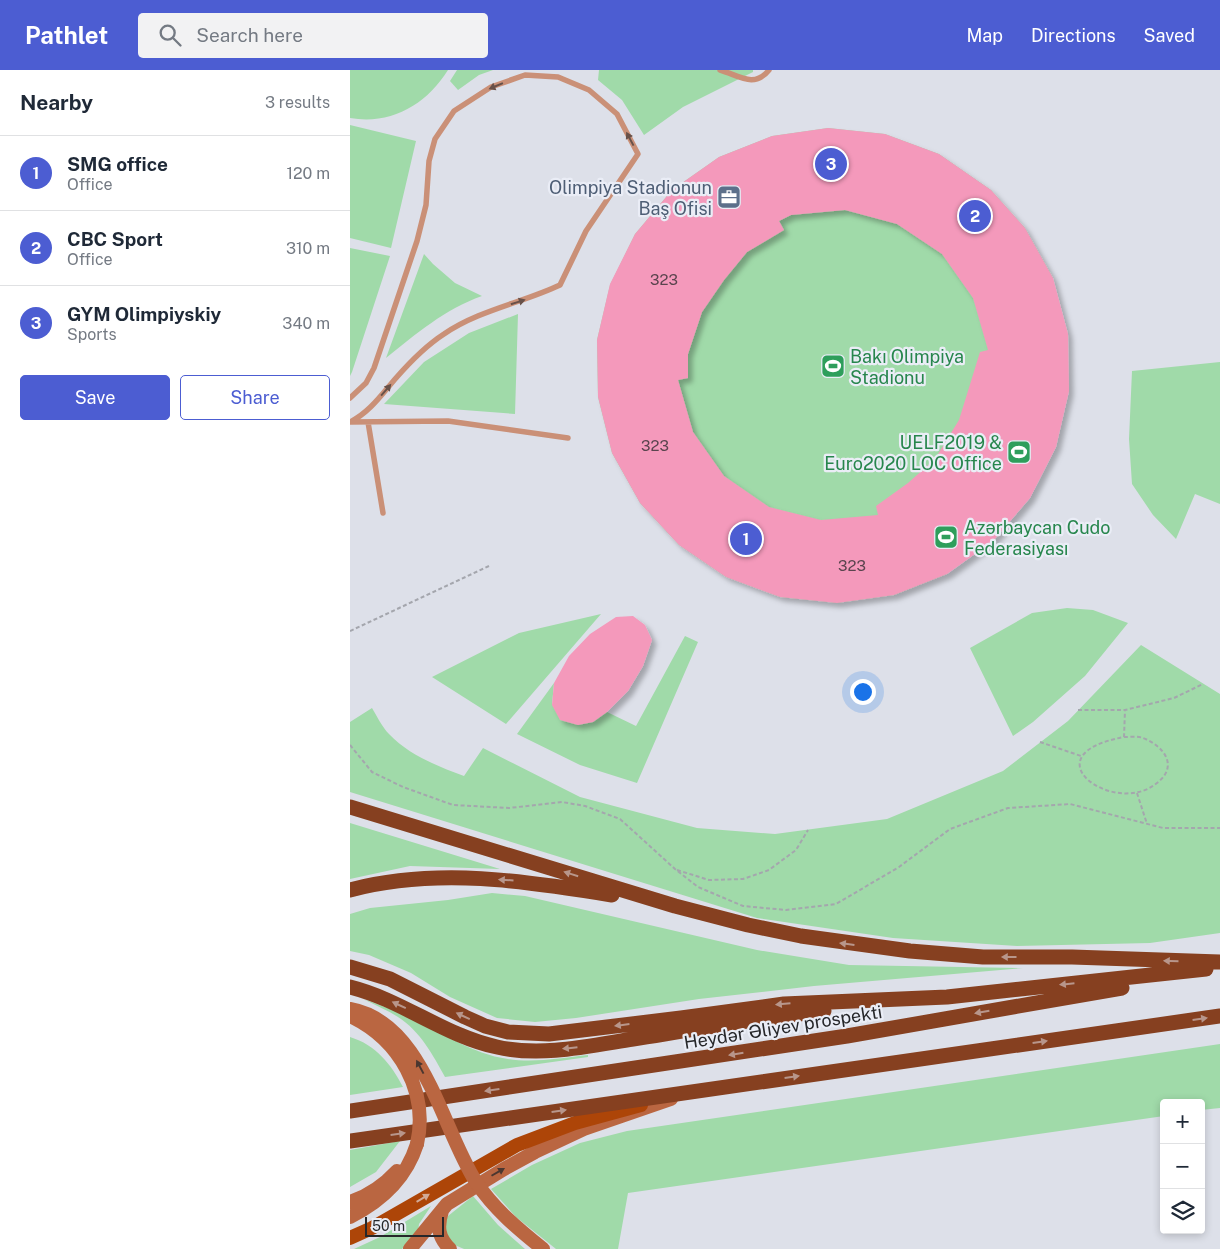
<!DOCTYPE html>
<html lang="en">
<head>
<meta charset="utf-8">
<style>
  :root { --surface:#fff; --page:#f2f2f3; --text:#1f2937; --muted:#747a83; --line:#e0e1e3; --accent:#4c5dd2 }
  body { margin:0; font-family:"Public Sans",sans-serif; background:var(--page); color:var(--text) }
  .controls { position:absolute; right:15px; bottom:15px; display:grid; overflow:hidden; border-radius:5px; box-shadow:0 2px 8px #0003 }
  .controls button { width:45px; height:45px; display:grid; place-items:center; padding:0; border:0; border-bottom:1px solid var(--line); background:var(--surface); color:var(--text); font:25px sans-serif }
  .scale { position:absolute; left:15px; bottom:12px; width:79px; box-sizing:border-box; padding-left:5px; border:2px solid #26272a; border-top:0; font-size:14px; line-height:18px; white-space:nowrap; color:#26272a; -webkit-text-stroke:4px #eaedf6; paint-order:stroke }
  .you { position:absolute; left:512px; top:621px; width:18px; height:18px; margin:-12px; border:4px solid #fff; border-radius:50%; background:#1a73e8; box-shadow:0 0 0 8px #1a73e833 }
  .badge { display:grid; place-items:center; width:32px; height:32px; border-radius:50%; background:var(--accent); color:#fff; font-size:16px; font-weight:700 }
  .pin { position:absolute; translate:-50% -50%; border:2px solid #fff; box-shadow:0 1px 5px #0006 }
  .list { margin:0; padding:0; list-style:none }
  h2 { display:flex; justify-content:space-between; align-items:center; height:65px; margin:0; padding:0 20px; font-size:21px }
  h2 small { font-size:16px; font-weight:400; color:var(--muted) }
  .list li { display:grid; grid-template-columns:32px 1fr auto; gap:15px; align-items:center; box-sizing:border-box; height:75px; padding:0 20px; border-top:1px solid var(--line) }
  .list b { display:block; font-size:19px; white-space:nowrap }
  .list p { margin:0; font-size:16px; white-space:nowrap; color:var(--muted) }
  .list em { font-size:16px; font-style:normal; color:var(--muted) }
  .actions { display:flex; gap:10px; padding:15px 20px }
  .actions a { flex:1; padding:11px 0; border:1px solid var(--accent); border-radius:5px; text-align:center; font-size:18px; color:var(--accent) }
  .actions .main { background:var(--accent); color:#fff }
  .icon { flex:none; width:28px; height:28px; fill:none; stroke:currentColor; stroke-width:2; stroke-linecap:round; stroke-linejoin:round }
  .map { position:relative; flex:none; width:870px; height:1179px; overflow:hidden }
  header { display:flex; align-items:center; gap:30px; box-sizing:border-box; height:70px; padding:0 25px; background:var(--accent); color:#fff }
  header strong { font-size:24px }
  nav { display:flex; gap:28px; margin-inline-start:auto; font-size:18px }
  .search { width:350px; height:45px; background:var(--page); display:flex; align-items:center; gap:12px; box-sizing:border-box; padding:0 18px; border-radius:5px; color:var(--muted); font-size:19px }
  main { display:flex }
  aside { flex:1; background:var(--surface) }
  .map>svg:first-child { display:block }
  .green { fill:#a0daa9 }
  .building { fill:#f499bb; fill-rule:evenodd; filter:url(#shadow) }
  .lines { fill:none; stroke-linecap:round; stroke-linejoin:round }
  .path { stroke:#a4a6ad; stroke-width:2; stroke-dasharray:4 2.5; stroke-linecap:butt }
  .service { stroke:#ca9077; stroke-width:5.5 }
  .secondary { stroke:#ba6641; stroke-width:14 }
  .primary { stroke:#ad4508; stroke-width:14 }
  .motorway { stroke:#864020; stroke-width:15 }
  .secondary-bridge { stroke:#ba6641; stroke-width:14 }
  .oneway { fill:#685149 }
  .oneway2 { fill:#b8968b }
  .oneway3 { fill:#4b3730 }
  .oneway4 { fill:#d2aa97 }
  .labels { text-anchor:middle; dominant-baseline:central; stroke-width:4.5; stroke-linejoin:round; paint-order:stroke }
  .number-label { font-size:15px; fill:#5a444e }
  .service-label { font-size:18px; fill:#4e5e75; stroke:#eaedf6; text-anchor:end }
  .leisure-label { font-size:18px; fill:#27864d; stroke:#eaedf6; text-anchor:start }
  .street-label { font-size:18px; fill:#26272a; stroke:#eaedf6 }
</style>
</head>
<body>
<header>
<strong>Pathlet</strong>
<div class="search"><svg class="icon" aria-label="search" viewBox="0 0 24 24"><circle cx="10" cy="10" r="6"/><path d="M15 15l6 6"/></svg>Search here</div>
<nav><a>Map</a><a>Directions</a><a>Saved</a></nav>
</header>
<main>
<aside>
<h2>Nearby<small>3 results</small></h2>
<ul class="list">
<li><span class="badge">1</span><div><b>SMG office</b><p>Office</p></div><em>120 m</em></li>
<li><span class="badge">2</span><div><b>CBC Sport</b><p>Office</p></div><em>310 m</em></li>
<li><span class="badge">3</span><div><b>GYM Olimpiyskiy</b><p>Sports</p></div><em>340 m</em></li>
</ul>
<div class="actions"><a class="main">Save</a><a>Share</a></div>
</aside>
<div class="map">
<svg width="870" height="1179" viewBox="0 0 870 1179">
  <defs>
    <filter id="shadow"><feDropShadow dx="4.5" dy="4.5" stdDeviation="2.5" flood-color="#0004"/></filter>
  </defs>
  <rect width="100%" height="100%" fill="#dde0e9"/>
  <path class="green" d="M0,0H98C76,35 41,55 0,48Z
    M107,0H143L129,5L108,20L100,11Z
    M249,0H403V2L333,37L294,65L272,30L248,10Z
    M0,55L66,71L41,178L0,168Z
    M478,58L535,64L589,84L641,120L675,158L703,208L597,504L544,525L487,533L430,527L376,507L329,475L290,433L262,383L248,327L247,270L260,215L285,164L322,120L369,87L422,66Z
    M0,178L40,186L2,302L0,306Z
    M74,184L83,194L105,213L132,226C95,239 66,264 36,288Z
    M168,244L165,344L34,334L74,292L119,263Z
    M870,292V434L845,424L826,469L803,445L782,414L779,369L782,301Z
    M717,538L743,540L778,553L735,606L683,652L663,666L620,578L682,543Z
    M251,544L156,654L82,607L169,563Z
    M335,566L348,572L287,713L230,695L167,664L204,613L202,635L257,642L286,656Z
    M791,575L870,624V863L800,873L667,876L543,868L407,848L0,722V652L22,638C27,646 32,657 39,664C59,685 87,696 114,706L133,678L230,727L347,758L425,764L537,749L653,701L718,651Z
    M0,753L150,799L60,796L0,809Z
    M142,823L175,826L407,880L499,895L673,898L464,916L349,929L226,948L185,952L147,948L100,927L61,903L19,885L0,881V844L20,838L98,830Z
    M13,929C29,935 45,940 60,947C91,962 122,984 158,989C184,993 212,988 238,985V987L95,1007C83,985 70,961 48,947C37,940 25,935 13,929Z
    M0,967C26,975 41,994 53,1017L0,1025Z
    M870,974V1038L851,1040V1033H814V1046L278,1123L268,1179H206L166,1147L141,1119L182,1095L230,1073L277,1061Z
    M50,1071L26,1102L0,1117V1080Z
    M123,1126L148,1155L175,1179H114L100,1173L94,1154L98,1146Z
    M81,1136L69,1154L68,1162L52,1179H4L30,1167Z"/>
  <path class="building" d="M478,58L535,64L589,84L641,120L675,158L703,208L718,264L719,321L706,377L680,428L643,471L597,504L544,525L487,533L430,527L376,507L329,475L290,433L262,383L248,327L247,270L260,214L285,164L322,120L369,87L422,66ZM495,140L547,154L592,184L623,228L638,280L630,282L609,350L585,389L558,413L526,436L528,445L471,450L419,437L374,406L343,362L328,310L338,308V284L352,242L374,210L397,182L434,160L429,151L441,145Z
    M283,546L295,555L302,570L293,596L278,621L257,642L243,652L228,655L210,650L202,635L204,613L219,586L240,564L266,547Z"/>
  <g class="lines">
    <path class="path" d="M0,561L139,496
      M728,640H775L824,628L853,614
      M774,667C780,667 788,666 793,668C814,676 829,696 807,713C765,748 676,685 774,667L775,640
      M690,672L731,686
      M0,675L22,702L53,717L103,735L159,738L212,732L235,736L270,749L325,799L348,817L393,836L436,840L486,834L549,797L600,759L658,738L720,734L813,758H870
      M787,723L797,754
      M327,800L359,810L393,809L419,800L446,780L458,760"/>
    <path class="service" d="M370,0C388,5 404,19 419,0
      M0,328L16,313L24,298L67,171L76,135L79,91L85,69L104,41L141,17L175,5L208,7L239,20L267,44L288,84L236,161L210,215C172,233 129,240 94,264C77,275 60,292 46,308C32,324 20,342 0,352
      M1,352L98,351L218,368
      M18,352L33,443"/>
    <path class="secondary" d="M0,1132C18,1126 34,1115 47,1101
      M92,1141C87,1157 88,1167 100,1179
      M0,1147C32,1131 56,1109 67,1074
      M60,1179L97,1134L154,1099L185,1082L234,1059L321,1029"/>
    <path class="primary" d="M0,1168L22,1158L167,1075L225,1053L291,1035"/>
    <path class="motorway" d="M0,737L325,836L398,855L451,866L560,881L633,887H722L870,892
      M0,820C86,797 176,811 262,825
      M0,897L40,909L115,947L135,956L158,962L199,964L331,948L434,934L597,927L856,899
      M0,917C52,930 95,966 147,977C191,987 239,976 283,969C346,959 410,948 474,941
      M0,1041L497,966L772,918
      M0,1071L870,946"/>
    <path class="secondary-bridge" d="M0,939C73,952 91,1057 126,1112C144,1139 168,1159 193,1179
      M2,947C49,970 79,1021 67,1074"/>
  </g>
  <defs><path id="oneway-solid" d="M-6-.8H1V-3.2L6.5 0L1 3.2V.8H-6Z" transform="scale(1.25)"/></defs>
  <g class="oneway">
    <use href="#oneway-solid" transform="translate(146 16) rotate(157)"/>
    <use href="#oneway-solid" transform="translate(280 69) rotate(-118)"/>
    <use href="#oneway-solid" transform="translate(168 232) rotate(-18)"/>
    <use href="#oneway-solid" transform="translate(36 320) rotate(-49)"/>
  </g>
  <g class="oneway2">
    <use href="#oneway-solid" transform="translate(221 804) rotate(-163)"/>
    <use href="#oneway-solid" transform="translate(156 810) rotate(-177)"/>
    <use href="#oneway-solid" transform="translate(497 874) rotate(-173)"/>
    <use href="#oneway-solid" transform="translate(659 887) rotate(-180)"/>
    <use href="#oneway-solid" transform="translate(821 891) rotate(-178)"/>
    <use href="#oneway-solid" transform="translate(717 914) rotate(174)"/>
    <use href="#oneway-solid" transform="translate(433 934) rotate(175)"/>
    <use href="#oneway-solid" transform="translate(49 935) rotate(-155)"/>
    <use href="#oneway-solid" transform="translate(632 942) rotate(170)"/>
    <use href="#oneway-solid" transform="translate(113 946) rotate(-155)"/>
    <use href="#oneway-solid" transform="translate(850 949) rotate(-8)"/>
    <use href="#oneway-solid" transform="translate(272 955) rotate(173)"/>
    <use href="#oneway-solid" transform="translate(690 972) rotate(-8)"/>
    <use href="#oneway-solid" transform="translate(220 978) rotate(174)"/>
    <use href="#oneway-solid" transform="translate(386 984) rotate(171)"/>
    <use href="#oneway-solid" transform="translate(442 1007) rotate(-8)"/>
    <use href="#oneway-solid" transform="translate(142 1020) rotate(172)"/>
    <use href="#oneway-solid" transform="translate(209 1041) rotate(-8)"/>
    <use href="#oneway-solid" transform="translate(48 1064) rotate(-8)"/>
  </g>
  <g class="oneway3">
    <use href="#oneway-solid" transform="translate(70 997) rotate(-118)"/>
    <use href="#oneway-solid" transform="translate(148 1102) rotate(-30)"/>
  </g>
  <use class="oneway4" href="#oneway-solid" transform="translate(73 1128) rotate(-31)"/>
  <defs>
    <g id="office-square" transform="scale(1.25)"><rect x="-9" y="-9" width="18" height="18" rx="4" fill="#5c6f8a" stroke="#eaedf6"/><path d="M-6-3h4V-5.5h4V-3h4V5H-6ZM-1-4.5V-3h2v-1.5ZM-6 0V1H6V0Z" fill="#fff"/></g>
    <g id="stadium-square" transform="scale(1.25)"><rect x="-9" y="-9" width="18" height="18" rx="4" fill="#2e9e5b" stroke="#eaedf6"/><path d="M0-5a6.5 5 0 1 0 0 10a6.5 5 0 1 0 0-10ZM-3.5-1.8h7v3.6h-7Z" fill="#fff"/></g>
  </defs>
  <g fill-rule="evenodd">
    <use href="#office-square" x="379" y="127"/>
    <use href="#stadium-square" x="483" y="296"/>
    <use href="#stadium-square" x="669" y="382"/>
    <use href="#stadium-square" x="596" y="467"/>
  </g>
  <g class="labels">
    <g class="number-label">
      <text x="314" y="209">323</text>
      <text x="305" y="375">323</text>
      <text x="502" y="495">323</text>
    </g>
    <g class="service-label">
      <text x="362" y="117">Olimpiya Stadionun<tspan x="362" dy="21">Baş Ofisi</tspan></text>
    </g>
    <g class="leisure-label">
      <text x="500" y="286">Bakı Olimpiya<tspan x="500" dy="21">Stadionu</tspan></text>
      <text x="652" y="372" text-anchor="end">UELF2019 &amp;<tspan x="652" dy="21">Euro2020 LOC Office</tspan></text>
      <text x="614" y="457">Azərbaycan Cudo<tspan x="614" dy="21">Federasiyası</tspan></text>
    </g>
    <g class="street-label">
      <text transform="translate(433 957) rotate(-9)">Heydər Əliyev prospekti</text>
    </g>
  </g>
</svg>
<div class="controls">
<button>+</button>
<button>−</button>
<button><svg class="icon" aria-label="layers" viewBox="0 0 24 24"><path d="M12 4l9 5-9 5-9-5zM3 14l9 5 9-5"/></svg></button>
</div>
<div class="scale">50 m</div>
<div class="you"></div>
<div class="pin badge" style="left:396px;top:469px">1</div>
<div class="pin badge" style="left:625px;top:146px">2</div>
<div class="pin badge" style="left:481px;top:94px">3</div>
</div>
</main>
</body>
</html>
